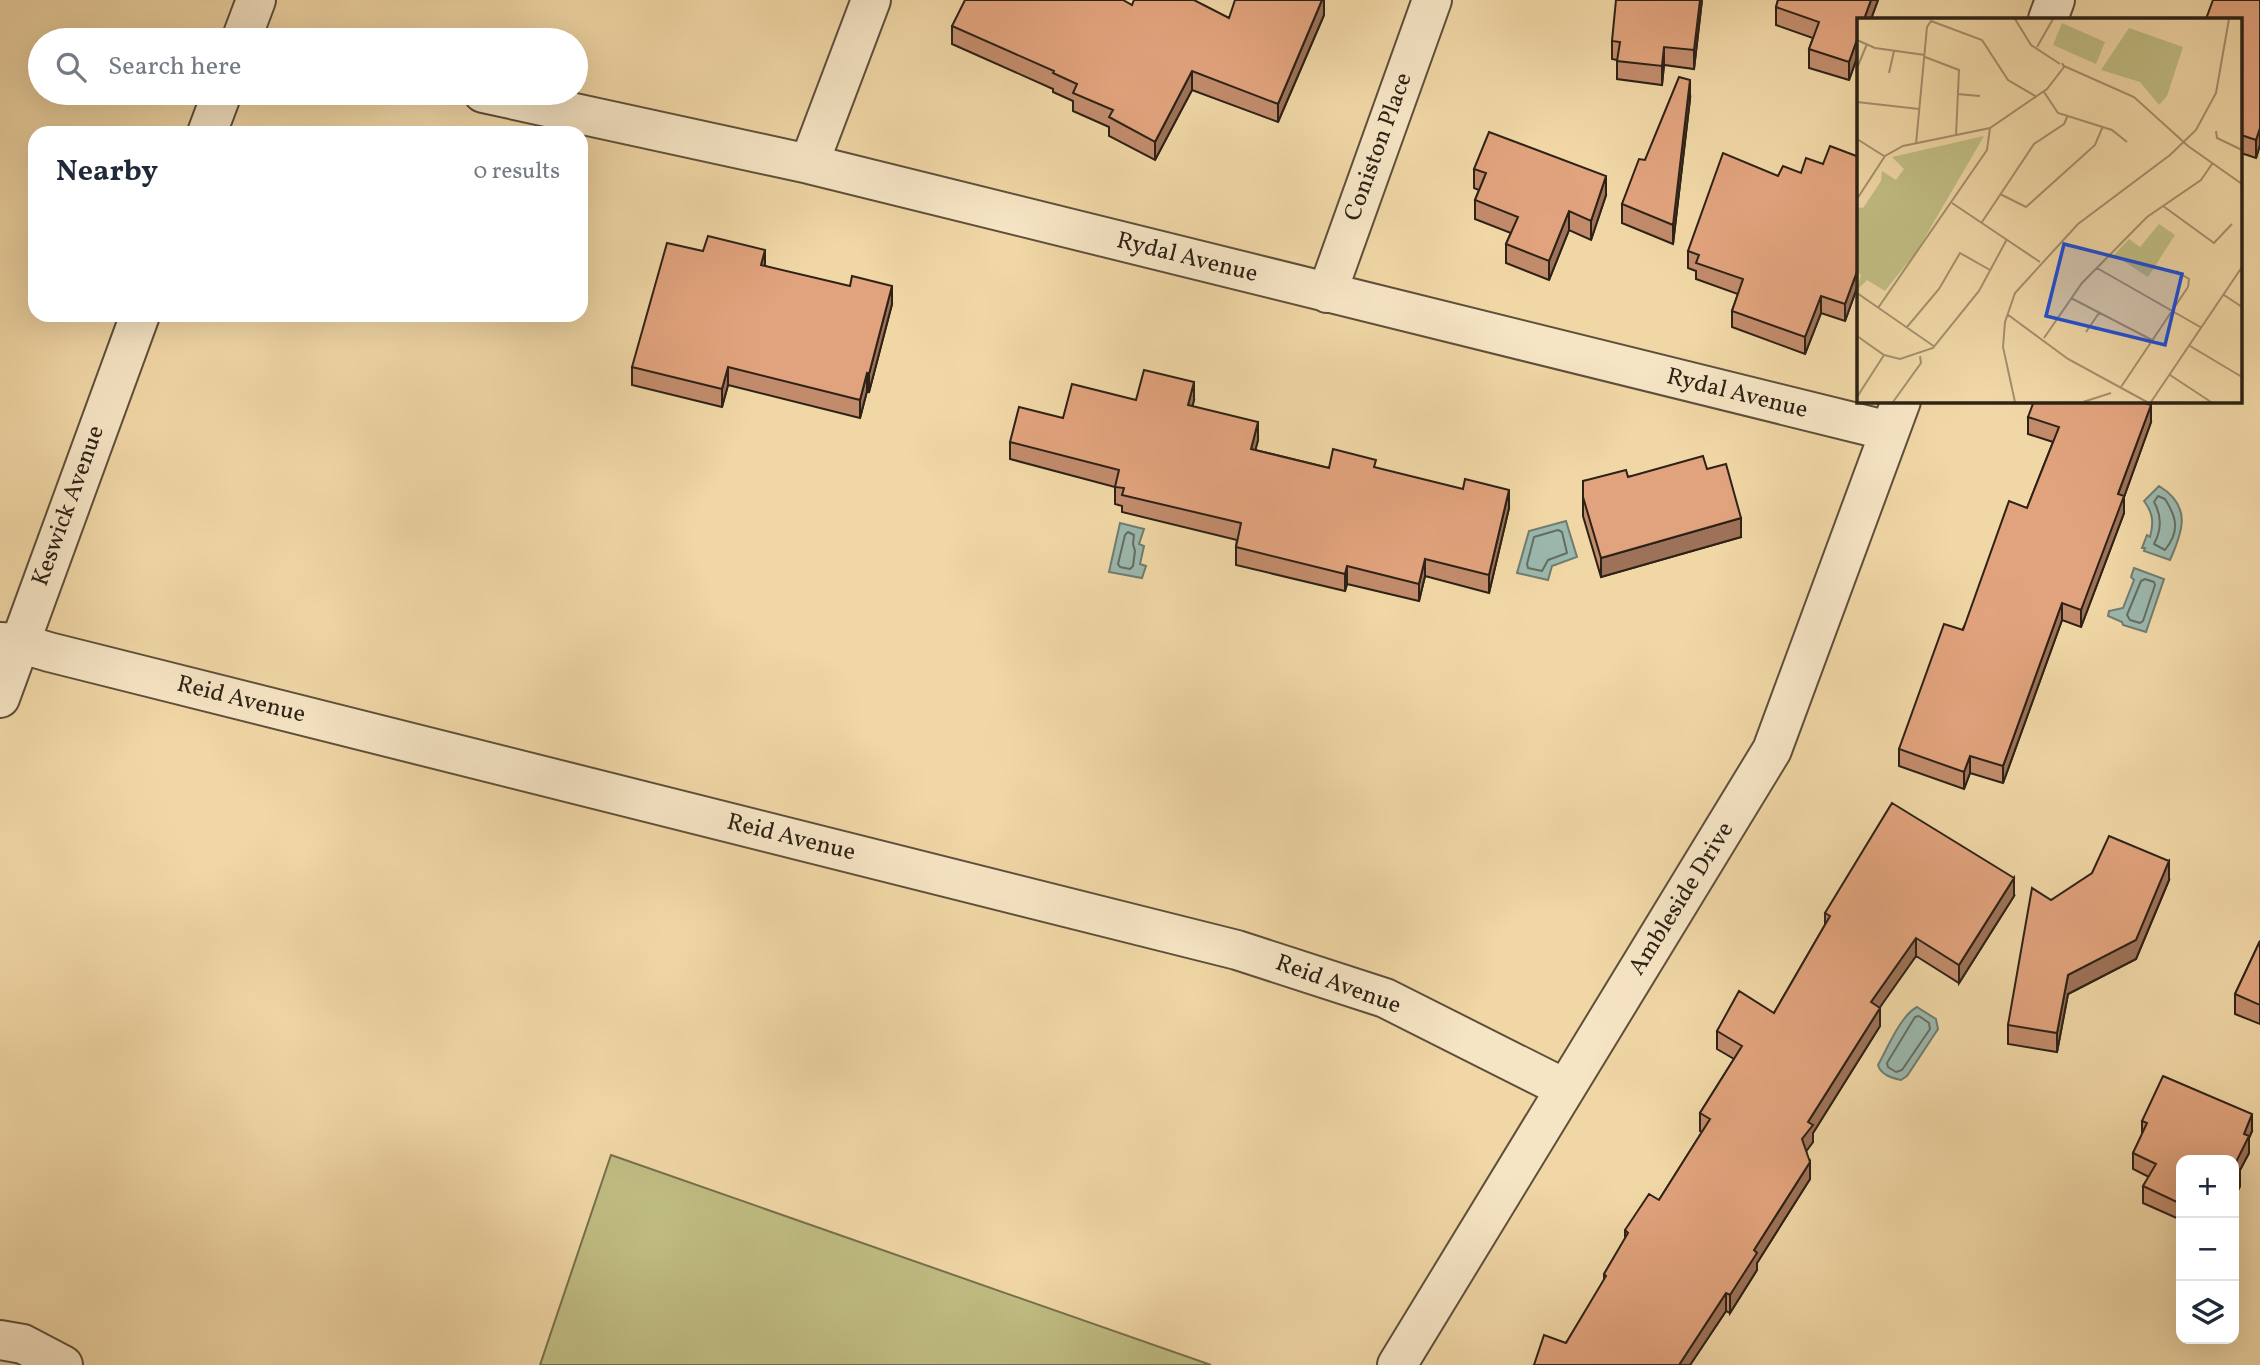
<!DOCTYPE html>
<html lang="en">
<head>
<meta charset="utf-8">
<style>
  :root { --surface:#fff; --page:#f6f6f7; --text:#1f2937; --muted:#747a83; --line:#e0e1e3 }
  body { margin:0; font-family:Vollkorn,serif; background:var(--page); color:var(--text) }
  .controls { position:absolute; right:21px; bottom:21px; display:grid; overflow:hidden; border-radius:14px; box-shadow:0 7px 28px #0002 }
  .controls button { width:63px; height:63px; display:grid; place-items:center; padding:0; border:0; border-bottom:2px solid var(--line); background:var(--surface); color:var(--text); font:35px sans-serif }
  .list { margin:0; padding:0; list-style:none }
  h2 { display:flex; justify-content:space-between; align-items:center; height:91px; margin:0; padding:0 28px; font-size:30px }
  h2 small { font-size:23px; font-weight:400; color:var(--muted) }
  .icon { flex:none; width:38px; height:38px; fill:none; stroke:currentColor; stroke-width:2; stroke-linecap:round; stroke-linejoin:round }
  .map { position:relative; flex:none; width:2260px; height:1365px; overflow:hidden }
  .search { position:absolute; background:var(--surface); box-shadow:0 7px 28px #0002; left:28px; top:28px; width:560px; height:77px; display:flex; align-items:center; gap:18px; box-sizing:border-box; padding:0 24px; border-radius:38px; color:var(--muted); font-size:26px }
  .panel { position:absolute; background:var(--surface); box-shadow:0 7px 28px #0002; left:28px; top:126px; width:560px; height:196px; border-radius:21px }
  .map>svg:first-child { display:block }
  .green { fill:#c0bd83; stroke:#76704d; stroke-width:2 }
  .water { fill:#9bb8ad; stroke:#6f7c71; stroke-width:2 }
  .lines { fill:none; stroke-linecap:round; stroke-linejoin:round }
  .shore { stroke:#646d62; stroke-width:2 }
  .street-casing { stroke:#5e4f3b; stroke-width:42 }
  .street { stroke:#f6e5c5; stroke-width:38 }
  .wall { fill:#c28c6c; stroke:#2d2217; stroke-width:2 }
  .shaded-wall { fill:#9e7258; stroke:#2d2217; stroke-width:2 }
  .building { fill:#e1a37d; stroke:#2d2217; stroke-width:2 }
  .labels { text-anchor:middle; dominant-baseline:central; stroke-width:5; stroke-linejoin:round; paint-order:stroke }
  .street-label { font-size:24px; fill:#2d2217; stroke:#f6e5c5 }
  .inset-road { fill:none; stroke:#a38f6d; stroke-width:2 }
  .view { fill:#1d4ed8; fill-opacity:0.15; stroke:#1d4ed8; stroke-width:3.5 }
  .inset-edge { fill:none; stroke:#2d2217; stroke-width:3.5 }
</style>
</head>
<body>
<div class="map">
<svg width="2260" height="1365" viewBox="0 0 2260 1365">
  <rect width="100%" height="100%" fill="#f1d7a6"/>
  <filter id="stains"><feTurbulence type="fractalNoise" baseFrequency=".00286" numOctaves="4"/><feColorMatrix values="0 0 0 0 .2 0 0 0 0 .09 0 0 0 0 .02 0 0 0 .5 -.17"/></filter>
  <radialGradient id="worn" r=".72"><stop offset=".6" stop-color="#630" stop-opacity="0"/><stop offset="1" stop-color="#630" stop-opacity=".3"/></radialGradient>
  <path class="green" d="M611,1155L1211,1365H540Z"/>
  <path class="water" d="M2159,486C2192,506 2183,531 2170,560L2144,551L2145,548H2142L2147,535L2150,537C2154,522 2153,513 2144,501Z
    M1566,521L1577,557L1552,566L1548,580L1517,573L1529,531Z
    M1120,523L1144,529L1139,544L1144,546L1140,564L1146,566L1142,578L1109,572Z
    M2134,568L2164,579L2146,632L2123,625L2122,622L2108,616L2109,611L2123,608L2134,580L2131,577Z
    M1917,1007L1936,1019L1938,1029L1907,1076L1901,1080C1892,1078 1881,1075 1878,1065C1887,1049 1901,1015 1917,1007Z"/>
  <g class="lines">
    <path class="shore" d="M2158,496L2165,499C2177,518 2180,531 2165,550L2154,544C2161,531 2162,516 2154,502Z
      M1558,530L1562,532L1567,553L1548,560L1542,571L1528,568L1527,564L1534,537Z
      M1128,532L1134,535L1133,544L1135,551L1133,566L1130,569L1120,567L1118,564L1125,535Z
      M2145,579L2154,582L2155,585L2143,621L2140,623L2130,620L2127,615L2141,581Z
      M1919,1016L1929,1023L1930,1029L1902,1070L1896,1072L1888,1067L1887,1063L1915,1017Z"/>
    <g class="street-casing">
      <path id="street" d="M2048,19L2055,0
        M241,40L256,0
        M483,93L809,164L1889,431
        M207,133L222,93
        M809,164L871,0
        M1327,293L1432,0
        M0,642L19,643L49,652L1237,950L1385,998L1564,1088
        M0,698L140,315
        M0,1340L23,1344L63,1365
        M1397,1365L1772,750L1901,401"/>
    </g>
    <use href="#street" class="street"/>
  </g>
  <path class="wall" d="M1324,0V15L1278,122L1192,90L1155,160L1109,136V127L1073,111V101L1053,92V89L952,44V26L1132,5L1229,18Z
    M1702,0L1694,69L1664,65L1662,85L1617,79V60L1612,59V41Z
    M1778,0H1878L1871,19H1859V52L1849,80L1809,68V49L1813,38L1776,25V7Z
    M2260,0V145L2256,158L2241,153V19Z
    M1690,99L1673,244L1622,223V204L1645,160Z
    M1859,157V282L1845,321L1821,313L1805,354L1732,327V311L1738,294L1696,279V271L1688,268V251L1778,176L1801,173L1823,164Z
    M1474,169L1606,195L1591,240L1569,230L1549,280L1506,263V244L1511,233L1475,219V200L1479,190L1474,188Z
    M765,266L892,304L869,392L867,391L860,418L728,385L722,407L632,385V367Z
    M1136,400H1194L1192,406L1258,440L1255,450L1329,468H1376L1509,508L1489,593L1425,576L1419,601L1347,584L1345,591L1236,565V547L1237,540L1122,512V506L1115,504V487L1010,459V442L1063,418Z
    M2028,417L2151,422L2124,497V513L2081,627L2062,620L2003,783L1970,773L1964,789L1899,766V749L2027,508L2053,442L2028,434Z
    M1707,469L1741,537L1601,577L1583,516V481Z
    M2169,880L2136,959L2068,994L2057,1052L2008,1044V1025L2051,900Z
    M2014,896L1959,983L1916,956L1879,1007L1880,1026L1813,1133V1142L1806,1151L1810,1179L1757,1263V1270L1730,1313L1726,1311L1690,1365H1534L1566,1343L1604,1281V1274L1625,1239V1230L1659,1200L1702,1132L1700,1131V1113L1734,1059L1717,1049V1031L1774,1013L1825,925V913Z
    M2260,941V1024L2235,1014V994Z
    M2142,1121L2252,1131L2249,1138V1153L2240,1170V1186L2234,1199V1160H2181V1220L2143,1203V1186L2149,1177L2133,1169V1153L2142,1135Z"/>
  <path class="shaded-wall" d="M1322,0H1324V15L1278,122V104Z
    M1700,0H1702L1694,69V50Z
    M1871,0H1878L1871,19H1864Z
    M1859,34V52L1849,80V62Z
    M1664,47V65L1662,85V66Z
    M1192,71V90L1155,160V142Z
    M1690,80V99L1673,244V225Z
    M2260,128V145L2256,158V140Z
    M1606,176V195L1591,240V221Z
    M1569,211V230L1549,280V261Z
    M765,250V268L761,265Z
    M1859,266V282L1845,321V304Z
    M892,286V304L869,392V374Z
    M1821,296V313L1805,354V337Z
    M728,367V385L722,407V389Z
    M867,373V391L860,418V400Z
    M1194,382V400L1188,423V405Z
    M2151,405V422L2124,497V513L2081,627V610L2118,494Z
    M1258,422V440L1251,467V449Z
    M1509,490V508L1489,593V575Z
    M1741,518V537L1601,577V558Z
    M1425,559V576L1419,601V584Z
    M1347,566V584L1345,591V574Z
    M2062,603V620L2003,783V766Z
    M1970,756V773L1964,789V772Z
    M2169,861V880L2136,959L2068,994L2057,1052V1033L2068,975Z
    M2014,878V896L1959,983V965Z
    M1916,938V956L1871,1020V1002Z
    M1880,1008V1026L1813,1133V1142L1802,1157V1139L1808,1122Z
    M2252,1114V1131L2249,1138V1153L2240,1170V1186L2234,1199V1166L2244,1134Z
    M1810,1162V1179L1757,1263V1270L1730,1313V1295L1754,1250Z
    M1726,1293V1311L1690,1365H1679Z"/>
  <path class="building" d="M965,0H1123L1132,5L1134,0H1194L1229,18L1235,0H1322L1278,104L1192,71L1155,142L1109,117L1113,110L1073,93L1077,84L1053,73L1054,71L952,26Z
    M1616,0H1700L1694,50L1664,47L1662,66L1617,61L1620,42L1612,41Z
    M1778,0H1871L1864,19H1859V34L1849,62L1809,49L1819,22L1776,7Z
    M2213,0H2260V128L2256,140L2241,135V19H2206Z
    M1679,77L1690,80L1673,225L1622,204L1639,159L1645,160Z
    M1489,132L1606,176L1591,221L1569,211L1549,261L1506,244L1518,217L1475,200L1486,173L1474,169Z
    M1830,146L1859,157V266L1845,304L1821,296L1805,337L1732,311L1743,279L1696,263L1699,255L1688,251L1723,153L1778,176L1783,166L1801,173L1806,158L1823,164Z
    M708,236L765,250L761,265L850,286L852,276L892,286L869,374L867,373L860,400L728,367L722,389L632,367L667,243L703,251Z
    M1144,370L1194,382L1188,405L1258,422L1251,449L1329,468L1333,449L1376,460L1374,467L1463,489L1465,479L1509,490L1489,575L1425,559L1419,584L1347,566L1345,574L1236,547L1241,523L1122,495L1124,488L1115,487L1119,470L1010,442L1019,407L1063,418L1072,384L1136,400Z
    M2034,401H2138L2151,405L2118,494L2124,496L2081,610L2062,603L2003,766L1970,756L1964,772L1899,749L1944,624L1963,630L2009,501L2027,508L2059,427L2028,417Z
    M1703,456L1707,469L1726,464L1741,518L1601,558L1583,497V481L1626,470L1628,477Z
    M1892,803L2014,878L1959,965L1916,938L1871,1002L1880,1008L1808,1122L1813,1125L1802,1139L1810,1162L1754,1250L1757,1253L1730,1295L1726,1293L1679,1365H1534L1544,1335L1566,1343L1606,1276L1604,1274L1628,1233L1625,1230L1649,1194L1659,1200L1710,1119L1700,1113L1742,1046L1717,1031L1739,991L1774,1013L1830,916L1825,913Z
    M2109,836L2169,861L2136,940L2068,975L2057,1033L2008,1025L2032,888L2051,900L2092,873Z
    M2260,941V1005L2235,994Z
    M2163,1076L2252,1114L2244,1134L2249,1136L2234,1166V1160H2181V1204L2143,1186L2156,1164L2133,1153L2147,1123L2142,1121Z
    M2234,1166L2240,1170L2234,1182Z"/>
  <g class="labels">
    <g class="street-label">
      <text transform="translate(1379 147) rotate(-70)">Coniston Place</text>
      <text transform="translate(1187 258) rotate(14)">Rydal Avenue</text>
      <text transform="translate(1737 394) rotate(14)">Rydal Avenue</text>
      <text transform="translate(69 506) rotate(-70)">Keswick Avenue</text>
      <text transform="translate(241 700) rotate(14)">Reid Avenue</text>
      <text transform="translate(791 838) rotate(14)">Reid Avenue</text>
      <text transform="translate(1682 899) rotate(-58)">Ambleside Drive</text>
      <text transform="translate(1338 985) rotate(20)">Reid Avenue</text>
    </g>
  </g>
  <g transform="translate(1857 18)">
    <rect width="385" height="385" fill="#f1d7a6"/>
    <path d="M205,5L248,24L239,46L196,27ZM272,10L326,29L310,78L302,87L283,64L244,52ZM127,118L60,233L28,273L10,262L0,272L4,257L0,254V189L6,190L24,163L25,153L39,162L47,151L35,139ZM302,206L318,217L291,259L257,237L272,221L283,229Z" fill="#c0bd83"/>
    <path class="inset-road" d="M158,1L174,27L203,46M0,22L18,30L68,37M180,29L196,1M68,39L102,52L99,118M207,48L277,79L331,128L385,166M0,50L10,26M32,55L37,33M187,74L201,95L255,112L270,124M100,76L123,78M0,84L62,91M359,113L360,120L385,132M0,121L27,138M59,126L70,9L74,3L125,22L151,62L180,79M143,176L169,189L238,127L246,108M0,181L28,138L46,128L133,110L190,71L207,49L205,45M95,185L183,244M306,188L357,225L375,206M125,204L177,126L207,106L211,97M240,250L345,310M0,275L78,329M367,277L385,289M214,280L295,322M21,290L130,132L133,110M150,296L211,341L290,384M50,309L82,271L103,235L133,252M229,314L242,295M0,318L27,337L43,341L76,330L122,273L150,221M187,320L225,265L290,199L344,162L355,146M333,328L385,359M313,357L354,384M264,369L331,269L332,261L319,253M0,379L27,337M36,384L64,345L63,338M158,384L146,329L148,304L158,275L221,206L313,137L339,112L359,75L372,1M226,384L254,375M294,384L385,249"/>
    <path class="view" d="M207,226L325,256L308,327L189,298Z"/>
    <rect width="385" height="385" class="inset-edge"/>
  </g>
  <rect width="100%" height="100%" filter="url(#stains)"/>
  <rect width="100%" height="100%" fill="url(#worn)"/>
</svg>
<div class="controls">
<button>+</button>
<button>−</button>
<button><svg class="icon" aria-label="layers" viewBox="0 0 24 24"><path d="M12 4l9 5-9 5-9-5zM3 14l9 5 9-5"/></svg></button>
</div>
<div class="search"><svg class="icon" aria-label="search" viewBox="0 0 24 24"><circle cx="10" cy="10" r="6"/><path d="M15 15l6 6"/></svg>Search here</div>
<section class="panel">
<h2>Nearby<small>0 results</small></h2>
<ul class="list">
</ul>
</section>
</div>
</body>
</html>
